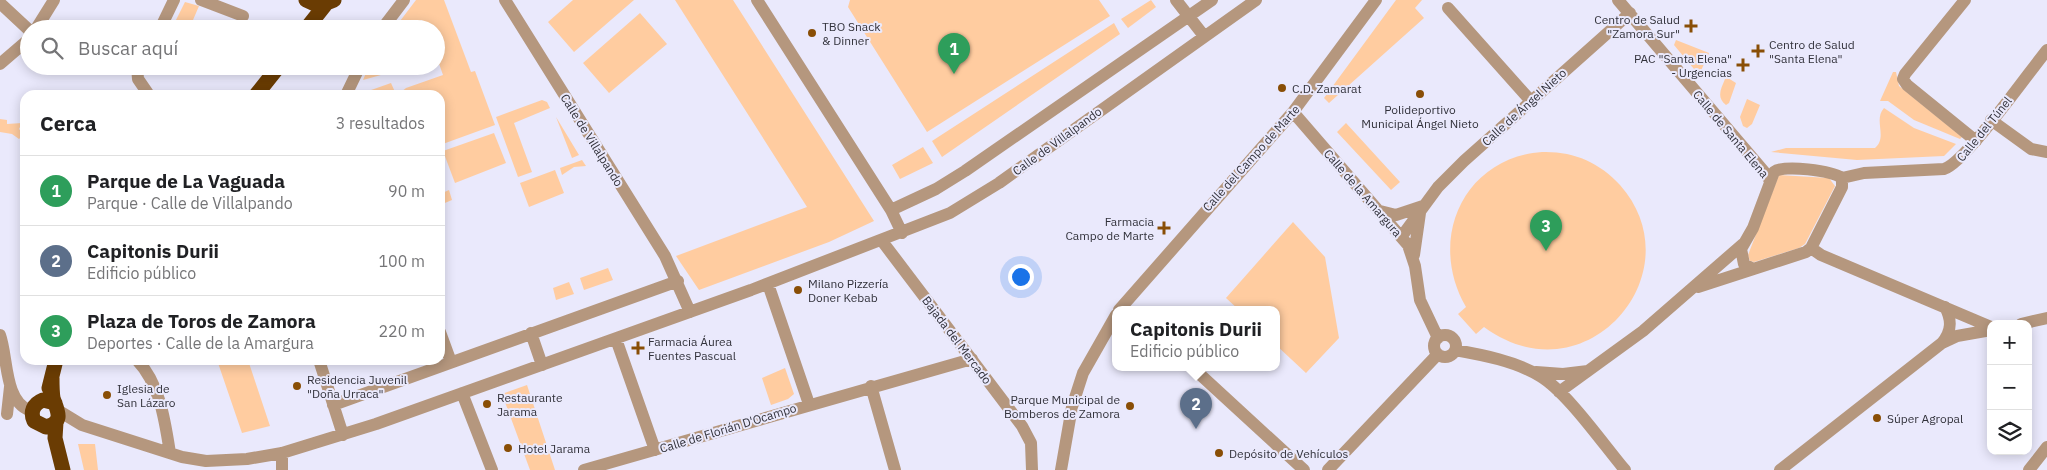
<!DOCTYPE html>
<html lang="es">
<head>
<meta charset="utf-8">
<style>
  :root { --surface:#fff; --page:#f2f2f2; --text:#202124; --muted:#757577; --line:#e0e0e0; --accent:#b45309 }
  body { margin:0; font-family:"IBM Plex Sans",sans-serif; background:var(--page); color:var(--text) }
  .controls { position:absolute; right:15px; bottom:15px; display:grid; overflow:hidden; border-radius:10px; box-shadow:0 2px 12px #0003 }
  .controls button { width:45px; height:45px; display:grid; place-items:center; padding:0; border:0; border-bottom:1px solid var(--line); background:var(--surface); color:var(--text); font:25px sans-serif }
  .you { position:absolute; left:1020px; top:276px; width:18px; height:18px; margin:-12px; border:4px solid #fff; border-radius:50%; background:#1a73e8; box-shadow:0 0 0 8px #1a73e833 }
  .badge { display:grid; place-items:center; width:32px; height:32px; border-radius:50%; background:var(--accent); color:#fff; font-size:16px; font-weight:700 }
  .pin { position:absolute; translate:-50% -41px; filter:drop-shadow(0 1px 2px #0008) }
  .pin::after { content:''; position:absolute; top:26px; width:18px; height:15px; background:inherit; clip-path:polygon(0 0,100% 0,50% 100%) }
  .popup { position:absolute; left:1112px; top:306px; width:168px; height:65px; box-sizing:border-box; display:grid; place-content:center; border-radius:10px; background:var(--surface); filter:drop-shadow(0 1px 4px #0005); font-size:16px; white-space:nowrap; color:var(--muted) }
  .popup b { font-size:19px; color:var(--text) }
  .popup::after { content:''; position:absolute; left:50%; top:100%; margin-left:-10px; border:10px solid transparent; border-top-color:var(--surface) }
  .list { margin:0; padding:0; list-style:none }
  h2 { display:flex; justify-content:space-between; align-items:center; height:65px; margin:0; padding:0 20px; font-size:21px }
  h2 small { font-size:16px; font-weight:400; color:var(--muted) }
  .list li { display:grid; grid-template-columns:32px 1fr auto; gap:15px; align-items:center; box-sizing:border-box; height:70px; padding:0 20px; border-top:1px solid var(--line) }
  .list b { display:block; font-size:19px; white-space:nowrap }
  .list p { margin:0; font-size:16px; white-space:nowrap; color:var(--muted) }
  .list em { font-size:16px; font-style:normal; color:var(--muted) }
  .icon { flex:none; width:28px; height:28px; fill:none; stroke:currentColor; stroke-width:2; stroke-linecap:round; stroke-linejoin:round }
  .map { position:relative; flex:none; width:2047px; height:470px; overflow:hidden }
  .search { position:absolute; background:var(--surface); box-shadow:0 2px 12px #0003; left:20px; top:20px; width:425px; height:55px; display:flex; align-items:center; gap:12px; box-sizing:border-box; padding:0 18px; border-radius:28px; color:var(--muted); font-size:19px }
  .panel { position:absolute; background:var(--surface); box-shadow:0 2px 12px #0003; left:20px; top:90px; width:425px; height:275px; border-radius:15px }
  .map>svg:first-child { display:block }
  .green { fill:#ffcca0 }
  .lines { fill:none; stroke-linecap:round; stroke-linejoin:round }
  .street { stroke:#b5977e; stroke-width:12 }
  .highway { stroke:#6a3c03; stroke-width:15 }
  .poi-dot { fill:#894e06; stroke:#eae9fc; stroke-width:2 }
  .labels { text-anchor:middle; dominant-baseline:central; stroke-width:4; stroke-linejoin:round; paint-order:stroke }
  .poi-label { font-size:12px; fill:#32323b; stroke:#eae9fc; text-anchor:start }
  .street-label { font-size:12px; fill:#32323b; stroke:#eae9fc }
</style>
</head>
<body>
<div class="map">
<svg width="2047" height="470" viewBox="0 0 2047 470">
  <rect width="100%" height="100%" fill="#eae9fc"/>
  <path class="green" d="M416,0H444L471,72L475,71L495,125L440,145V95H402L401,92L406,88L443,75L436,55V29H426L422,20L394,29Z
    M573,0H634L574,52L548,22Z
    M675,0H733L874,221L829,242L699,290L676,256L807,207Z
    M850,0H1099L1110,16L927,132L848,7Z
    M1151,0L1156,7L1128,28L1121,19Z
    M1396,0H1422L1415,8L1424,18L1329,103L1324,98Z
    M185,2L199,6L193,20L214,29H193L186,25L184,29L172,28Z
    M640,13L667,44L609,93L583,63Z
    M1114,23L1120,34L942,157L932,141Z
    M1676,40L1709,53L1699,75L1674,45Z
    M369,66H385L388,73L363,80Z
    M1893,72H1896L1899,86L1962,137L1960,139L1914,120L1888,101H1880Z
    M1728,78L1736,83L1729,103L1726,105C1716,97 1721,89 1725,79Z
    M391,83L395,92L390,90L373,95H357Z
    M1747,99L1760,105L1752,124L1747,128L1743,126L1740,117Z
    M542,100L547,102L550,108L514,123L532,172L518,177L496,117Z
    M1884,108L1914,128L1956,144L1944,156L1857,160L1771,152L1786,148H1875C1888,137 1873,120 1884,108Z
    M556,117L579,155L572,158Z
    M0,119L7,120V124L22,123L19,129L24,134L19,139L12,134L0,132Z
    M1346,123L1400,182L1391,190L1337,132Z
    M494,133L506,163L455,183L443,151Z
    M923,147L933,163L900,179L892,165Z
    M1542,152C1573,151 1599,162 1620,185C1697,272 1586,402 1484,327L1476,334L1458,314L1466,307C1427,240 1463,158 1542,152Z
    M582,160L586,166L574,167L562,175L560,168Z
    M555,170L564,193L529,207L520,183Z
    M1779,175L1829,178L1835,186L1805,244L1799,248L1754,262L1750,261L1748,255Z
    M449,190L452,200L440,205V194Z
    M1293,222L1325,257L1339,338L1306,373L1276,345V310H1239L1226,298Z
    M608,268L613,280L584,290L580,278Z
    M569,282L574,294L556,300L553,288Z
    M23,314L25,315V354L20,327Z
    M217,360H248L270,426L242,433Z
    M785,368L794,394L788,399L771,405L762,378Z
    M527,385L555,470H530L502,394Z
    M78,444H95L98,470H84Z"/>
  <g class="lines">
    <path class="street" d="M201,0L243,16
      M505,0L665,256L690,312
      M757,0L891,210L902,233
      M1176,0L1204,36
      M1618,0L1766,174L1770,181
      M1965,0L1905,74L1903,79L1907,85L1976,141
      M0,3L29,30
      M1448,8L1531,101
      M36,29L54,0
      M160,29L174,0
      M382,29L404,0
      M0,64L29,39
      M137,66L138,79L149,95
      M346,95L360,66
      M1293,112L1408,245L1415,266L1420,300L1438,338
      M1991,120L2031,149L2047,152
      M1842,178L1864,173L1944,169C1965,163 2029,72 2047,50
      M891,210L936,189L965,171L1212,0
      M1380,211L1396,215L1423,206
      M1402,236L1438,187L1464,161L1630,13
      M882,241L1022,426L1031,443L1032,470
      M1811,248L1821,255L1991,327
      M1414,255L1420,213
      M1753,269L1744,264L1741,249L1753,228L1774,172C1784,164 1832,171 1842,178
      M768,284L809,404
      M1698,287L1806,252L1811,248L1842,187V178
      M1119,310L1293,112L1376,0
      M2021,324L2047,318
      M440,332L451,362
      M531,333L542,365
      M0,335C8,357 4,400 29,410
      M1434 346a11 11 0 1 1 22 0a11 11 0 1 1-22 0Z
      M616,339L655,450
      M1942,343L1957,336L1991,330
      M1455,350C1483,355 1515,361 1540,376C1567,392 1603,444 1625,470
      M137,360C160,384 165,421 170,453
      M319,360L343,435
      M1193,368L1304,470
      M1536,372L1563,374L1588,371
      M871,386L895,470
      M1559,392L1643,331L1743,244
      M462,393L492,470
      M333,405L678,281
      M59,411L82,425L182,457L206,461L247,459L282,453L376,424L751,290L950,213L999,183L1256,0
      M7,414L10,387
      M282,470V453
      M584,470L972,359
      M1061,470L1072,407L1083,373L1116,315
      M1328,470L1438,354
      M1780,470L1942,343C1952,331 1952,320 1945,307
      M2029,470L2047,447"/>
    <path class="highway" d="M306,0L319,6L334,0
      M306,29L325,5
      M256,95L279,66
      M52,378C52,385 52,392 53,398C57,410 65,422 46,427L34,421C30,412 33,404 43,400L55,403
      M49,388L56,360
      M56,422L55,438L63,470"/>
  </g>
  <g class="poi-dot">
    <path d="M1688.5 18.5h5v5h5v5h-5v5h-5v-5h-5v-5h5z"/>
    <circle cx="812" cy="33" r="5"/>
    <path d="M1755.5 43.5h5v5h5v5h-5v5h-5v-5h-5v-5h5z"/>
    <path d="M1740.5 57.5h5v5h5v5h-5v5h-5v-5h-5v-5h5z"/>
    <circle cx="1282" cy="88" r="5"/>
    <circle cx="1420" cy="94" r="5"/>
    <path d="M1161.5 220.5h5v5h5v5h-5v5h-5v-5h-5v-5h5z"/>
    <circle cx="798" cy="290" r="5"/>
    <path d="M635.5 340.5h5v5h5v5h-5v5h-5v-5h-5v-5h5z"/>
    <circle cx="297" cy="386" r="5"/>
    <circle cx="107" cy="395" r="5"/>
    <circle cx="487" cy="404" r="5"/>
    <circle cx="1130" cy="406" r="5"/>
    <circle cx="1877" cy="418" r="5"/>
    <circle cx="508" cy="448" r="5"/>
    <circle cx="1219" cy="453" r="5"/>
  </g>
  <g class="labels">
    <g class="poi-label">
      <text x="1680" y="19" text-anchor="end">Centro de Salud<tspan x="1680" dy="14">"Zamora Sur"</tspan></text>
      <text x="822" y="26">TBO Snack<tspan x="822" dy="14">&amp; Dinner</tspan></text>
      <text x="1769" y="44">Centro de Salud<tspan x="1769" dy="14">"Santa Elena"</tspan></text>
      <text x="1732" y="58" text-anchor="end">PAC "Santa Elena"<tspan x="1732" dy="14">- Urgencias</tspan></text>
      <text x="1292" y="88">C.D. Zamarat</text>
      <text x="1420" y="109" text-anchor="middle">Polideportivo<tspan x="1420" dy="14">Municipal Ángel Nieto</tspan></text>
      <text x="1154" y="221" text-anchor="end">Farmacia<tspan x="1154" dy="14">Campo de Marte</tspan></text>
      <text x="808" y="283">Milano Pizzería<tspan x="808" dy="14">Doner Kebab</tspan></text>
      <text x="648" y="341">Farmacia Áurea<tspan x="648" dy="14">Fuentes Pascual</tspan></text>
      <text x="307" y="379">Residencia Juvenil<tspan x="307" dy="14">"Doña Urraca"</tspan></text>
      <text x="117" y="388">Iglesia de<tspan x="117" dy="14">San Lázaro</tspan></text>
      <text x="497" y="397">Restaurante<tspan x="497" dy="14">Jarama</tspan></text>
      <text x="1120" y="399" text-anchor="end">Parque Municipal de<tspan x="1120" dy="14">Bomberos de Zamora</tspan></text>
      <text x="1887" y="418">Súper Agropal</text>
      <text x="518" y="448">Hotel Jarama</text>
      <text x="1229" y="453">Depósito de Vehículos</text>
    </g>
    <g class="street-label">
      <text transform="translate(1524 107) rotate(-42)">Calle de Ángel Nieto</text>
      <text transform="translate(1984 129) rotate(-51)">Calle del Túnel</text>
      <text transform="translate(1731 134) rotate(50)">Calle de Santa Elena</text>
      <text transform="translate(592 140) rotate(58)">Calle de Villalpando</text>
      <text transform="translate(1057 141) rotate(-36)">Calle de Villalpando</text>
      <text transform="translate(1251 158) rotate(-48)">Calle del Campo de Marte</text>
      <text transform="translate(1363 193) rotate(49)">Calle de la Amargura</text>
      <text transform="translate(957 340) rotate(53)">Bajada del Mercado</text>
      <text transform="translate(728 428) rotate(-17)">Calle de Florián D'Ocampo</text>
    </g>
  </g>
</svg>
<div class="controls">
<button>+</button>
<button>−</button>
<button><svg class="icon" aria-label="layers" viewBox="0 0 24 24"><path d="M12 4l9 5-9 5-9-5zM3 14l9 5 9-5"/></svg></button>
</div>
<div class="you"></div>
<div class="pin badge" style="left:954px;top:74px;background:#2e9e5b">1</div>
<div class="pin badge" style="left:1196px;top:429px;background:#5c6f8a">2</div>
<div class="popup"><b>Capitonis Durii</b>Edificio público</div>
<div class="pin badge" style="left:1546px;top:251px;background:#2e9e5b">3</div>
<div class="search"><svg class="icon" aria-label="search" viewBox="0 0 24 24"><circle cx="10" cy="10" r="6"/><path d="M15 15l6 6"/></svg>Buscar aquí</div>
<section class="panel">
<h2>Cerca<small>3 resultados</small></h2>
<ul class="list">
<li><span class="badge" style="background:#2e9e5b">1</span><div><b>Parque de La Vaguada</b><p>Parque · Calle de Villalpando</p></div><em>90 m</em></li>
<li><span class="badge" style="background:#5c6f8a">2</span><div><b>Capitonis Durii</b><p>Edificio público</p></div><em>100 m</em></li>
<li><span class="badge" style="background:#2e9e5b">3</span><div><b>Plaza de Toros de Zamora</b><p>Deportes · Calle de la Amargura</p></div><em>220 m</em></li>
</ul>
</section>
</div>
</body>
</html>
